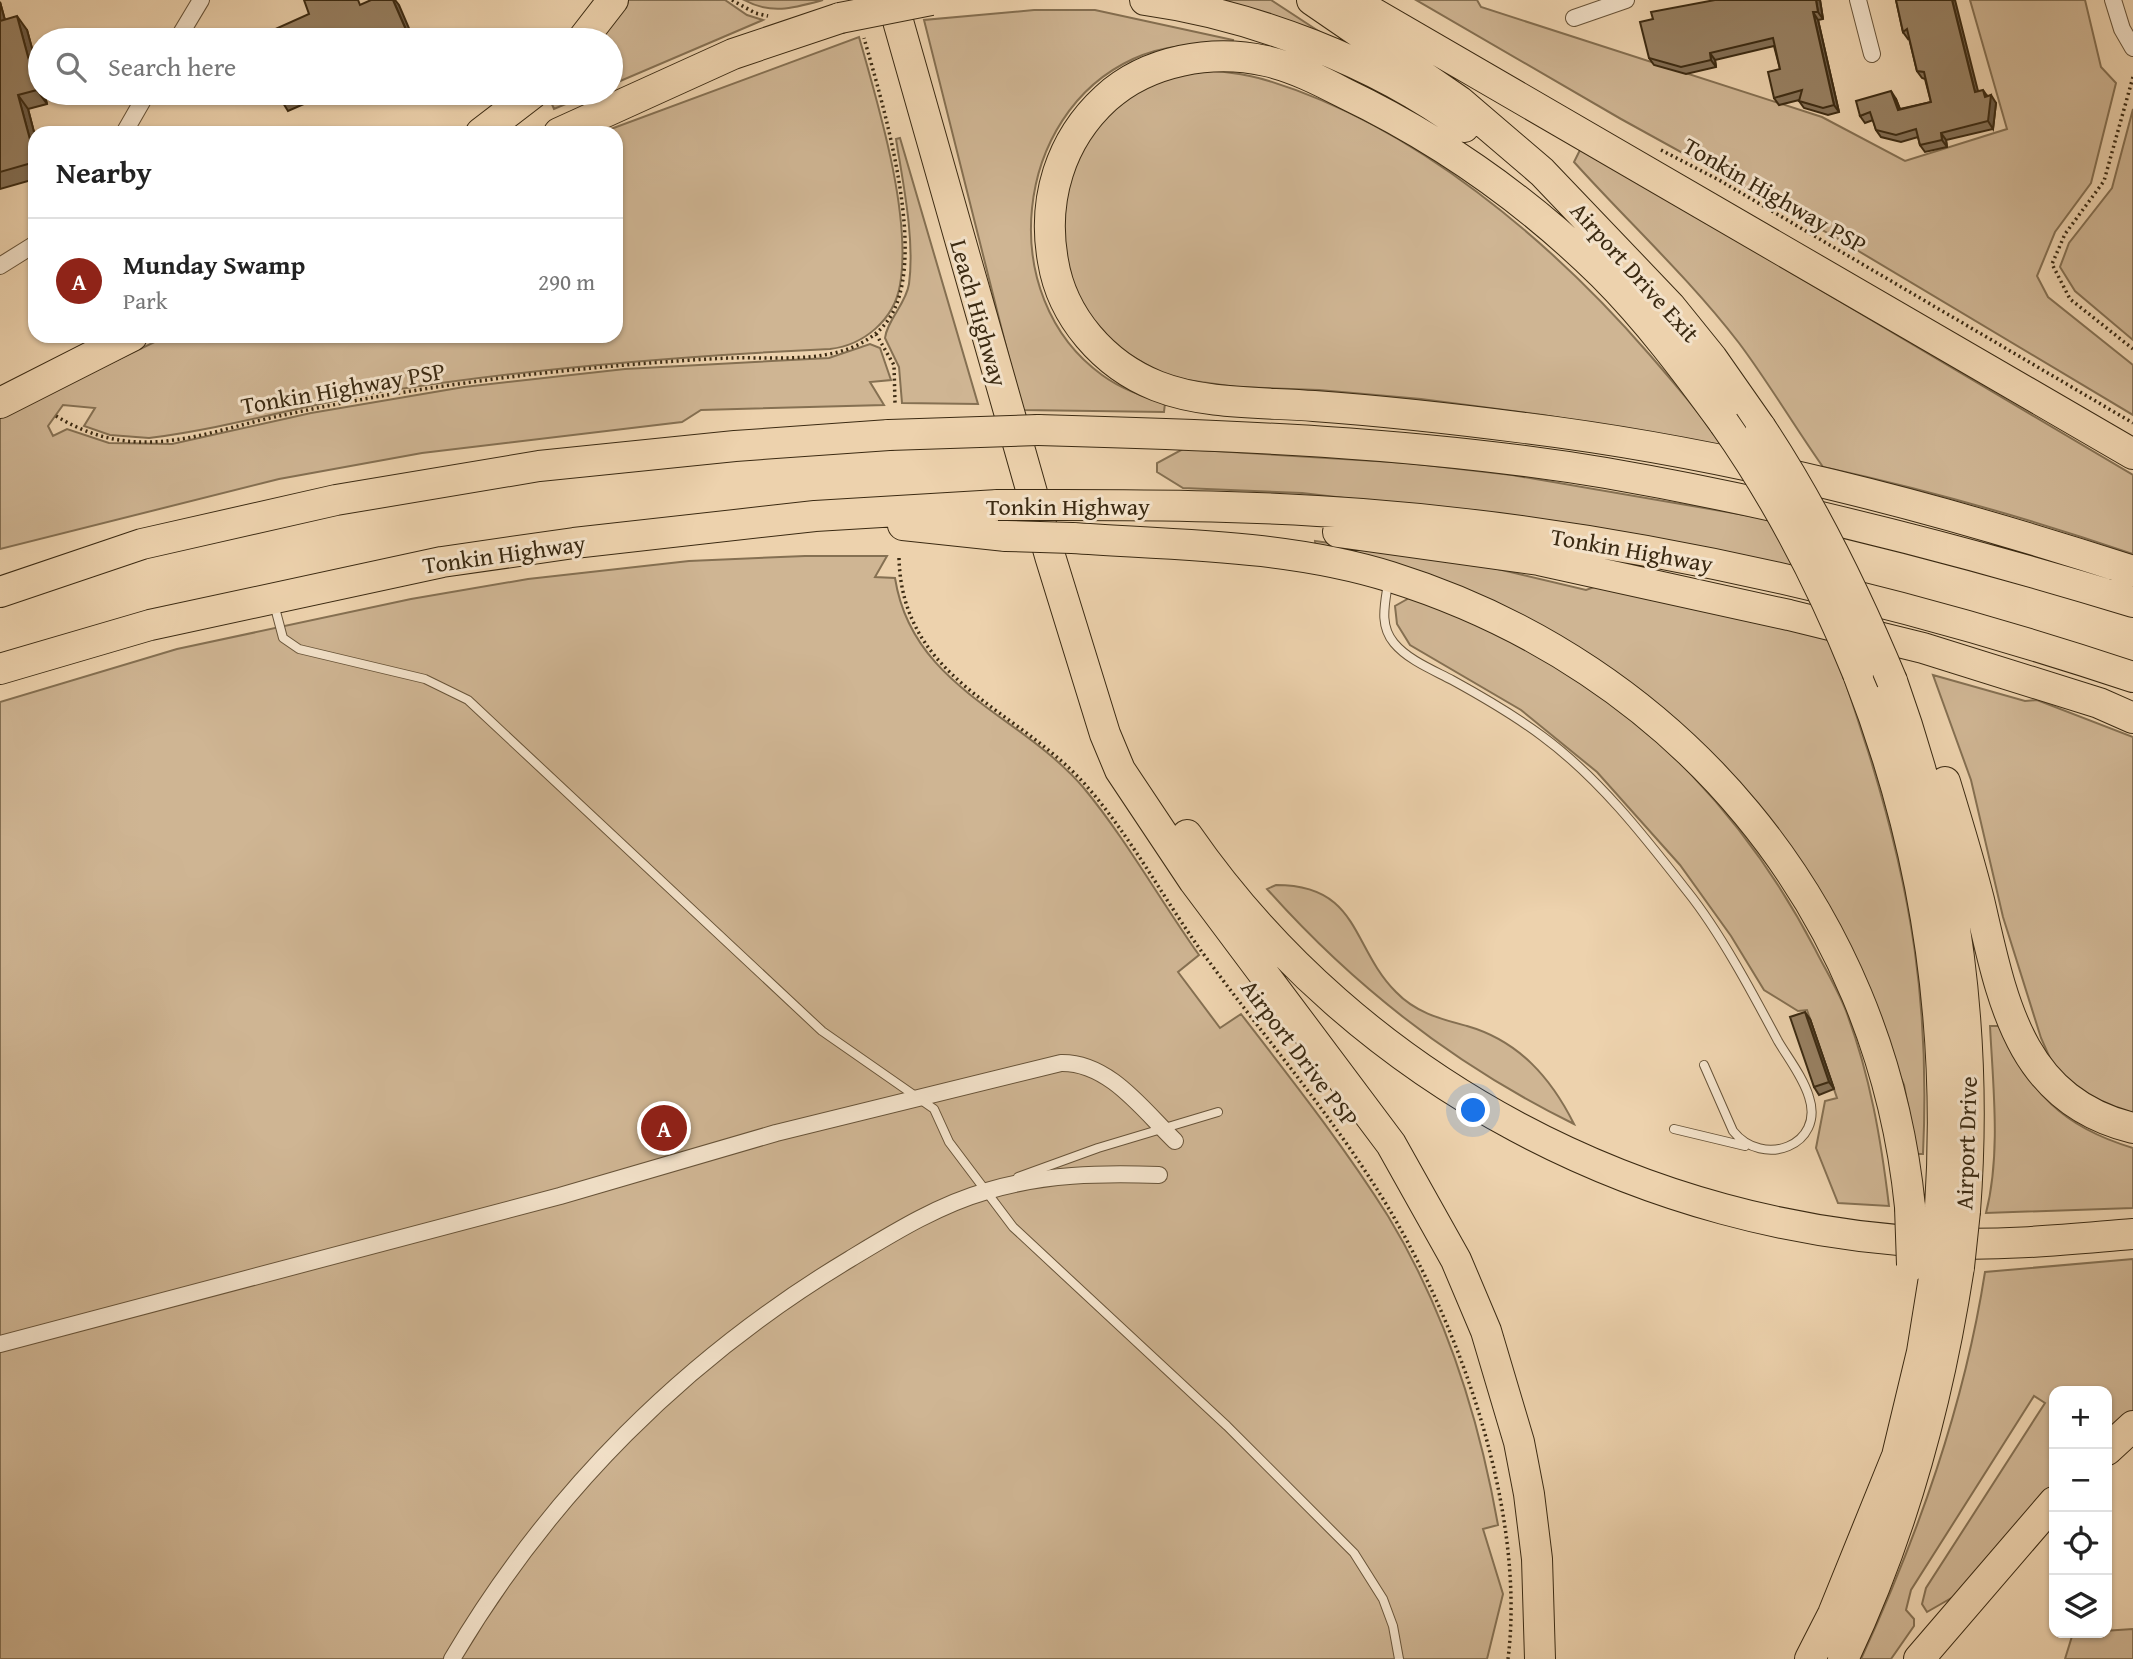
<!DOCTYPE html>
<html lang="en">
<head>
<meta charset="utf-8">
<style>
  :root { --surface:#fff; --page:#f6f6f6; --text:#222; --muted:#767676; --line:#e0e0e0; --accent:#8f2418 }
  body { margin:0; font-family:"Gentium Book Plus",serif; background:var(--page); color:var(--text) }
  .controls { position:absolute; right:21px; bottom:21px; display:grid; overflow:hidden; border-radius:14px; box-shadow:0 2px 5px #0004 }
  .controls button { width:63px; height:63px; display:grid; place-items:center; padding:0; border:0; border-bottom:2px solid var(--line); background:var(--surface); color:var(--text); font:35px sans-serif }
  .you { position:absolute; left:1474px; top:1111px; width:24px; height:24px; margin:-18px; border:5px solid #fff; border-radius:50%; background:#1a73e8; box-shadow:0 0 0 10px #1a73e833 }
  .badge { display:grid; place-items:center; width:46px; height:46px; border-radius:50%; background:var(--accent); color:#fff; font-size:23px; font-weight:700 }
  .pin { position:absolute; translate:-50% -50%; border:4px solid #fff; box-shadow:0 2px 7px #0006 }
  .list { margin:0; padding:0; list-style:none }
  h2 { display:flex; justify-content:space-between; align-items:center; height:91px; margin:0; padding:0 28px; font-size:30px }
  h2 small { font-size:23px; font-weight:400; color:var(--muted) }
  .list li { display:grid; grid-template-columns:46px 1fr auto; gap:21px; align-items:center; box-sizing:border-box; height:126px; padding:0 28px; border-top:2px solid var(--line) }
  .list b { display:block; font-size:26px; white-space:nowrap }
  .list p { margin:0; font-size:23px; white-space:nowrap; color:var(--muted) }
  .list em { font-size:23px; font-style:normal; color:var(--muted) }
  .icon { flex:none; width:38px; height:38px; fill:none; stroke:currentColor; stroke-width:2; stroke-linecap:round; stroke-linejoin:round }
  .map { position:relative; flex:none; width:2133px; height:1659px; overflow:hidden }
  .search { position:absolute; background:var(--surface); box-shadow:0 2px 5px #0004; left:28px; top:28px; width:595px; height:77px; display:flex; align-items:center; gap:18px; box-sizing:border-box; padding:0 24px; border-radius:38px; color:var(--muted); font-size:26px }
  .panel { position:absolute; background:var(--surface); box-shadow:0 2px 5px #0004; left:28px; top:126px; width:595px; height:217px; border-radius:21px }
  .map>svg:first-child { display:block }
  .green { fill:#cfb593; stroke:#857052; stroke-width:2 }
  .lines { fill:none; stroke-linecap:round; stroke-linejoin:round }
  .lane-casing { stroke:#685439; stroke-width:10 }
  .street-casing { stroke:#685439; stroke-width:18 }
  .highway-casing { stroke:#3b2a12; stroke-width:32 }
  .path { stroke:#3b2a12; stroke-width:3.5; stroke-dasharray:2 3.5; stroke-linecap:butt }
  .lane { stroke:#f3e2ca; stroke-width:8 }
  .street { stroke:#f3e2ca; stroke-width:16 }
  .highway { stroke:#edd2ad; stroke-width:30 }
  .highway-bridge-casing { stroke:#3b2a12; stroke-width:32; stroke-linecap:butt }
  .highway-bridge { stroke:#edd2ad; stroke-width:30 }
  .wall { fill:#836f55; stroke:#3b2a12; stroke-width:2 }
  .shaded-wall { fill:#6a5a45; stroke:#3b2a12; stroke-width:2 }
  .building { fill:#988163; stroke:#3b2a12; stroke-width:2 }
  .labels { text-anchor:middle; dominant-baseline:central; stroke-width:6; stroke-linejoin:round; paint-order:stroke }
  .street-label { font-size:24px; fill:#3b2a12; stroke:#f3e2ca }
</style>
</head>
<body>
<div class="map">
<svg width="2133" height="1659" viewBox="0 0 2133 1659">
  <rect width="100%" height="100%" fill="#edd2ad"/>
  <filter id="stains"><feTurbulence type="fractalNoise" baseFrequency=".00286" numOctaves="4"/><feColorMatrix values="0 0 0 0 .2 0 0 0 0 .09 0 0 0 0 .02 0 0 0 .5 -.17"/></filter>
  <radialGradient id="worn" r=".72"><stop offset=".6" stop-color="#630" stop-opacity="0"/><stop offset="1" stop-color="#630" stop-opacity=".3"/></radialGradient>
  <path class="green" d="M624,0H725L747,15L763,20L611,85V40H595Z
    M744,0H823C794,8 771,15 744,0Z
    M1194,0H1271L1323,34Z
    M1416,0H1477L1481,7L1822,117L1905,161L2007,129L1970,0H2085L2101,67L2116,83L2091,183L2055,232L2037,276L2048,297L2133,365V415L1835,237L1621,119Z
    M1034,10H1095L1233,40L1232,44C1199,44 1164,44 1133,59C1013,114 994,297 1102,375C1121,389 1142,396 1165,403L1164,412L1022,410L924,20Z
    M859,37C878,104 912,216 900,285C894,320 864,345 830,349C681,356 534,368 387,391C307,404 229,428 149,438L110,435L84,426L95,408L63,405L48,426L53,436L67,429L109,443L172,444L311,413L464,387L625,369L829,358L870,344L880,348L891,380L870,382L884,405L701,410L682,422L422,453L279,479L0,549V416L167,336H616V133H600Z
    M1190,69C1217,71 1244,73 1269,81C1415,126 1551,241 1649,354C1675,384 1700,413 1722,446L1543,415L1421,399L1319,390L1236,387L1187,380L1166,376L1108,342L1069,285L1059,227L1074,155L1123,95Z
    M547,93H592L554,109Z
    M2133,109V340L2075,291L2060,267L2069,243L2112,188Z
    M900,138L978,404L902,403L899,367L885,338C887,320 906,304 909,284C915,240 903,183 896,139Z
    M1581,148L2133,475V554C2031,519 1928,490 1823,467C1794,426 1769,383 1739,343C1689,278 1629,223 1574,162Z
    M1183,449L1408,463L1512,475L1768,519L1794,567L1404,505L1302,493L1183,488L1157,472V463Z
    M1315,541L1468,562L1586,590L1600,585L1828,636C1844,673 1855,712 1868,751C1912,891 1930,1007 1923,1154H1917L1904,1085L1888,1049L1755,803L1684,728L1639,689L1587,653L1316,552Z
    M805,556H887L875,577L895,578C912,687 1019,713 1083,787C1126,839 1160,900 1199,955L1178,972L1220,1028L1241,1014C1292,1080 1344,1146 1388,1216C1445,1310 1479,1418 1498,1525L1483,1529L1503,1594L1487,1659H0V702L177,649L411,599L528,579L689,561Z
    M1411,597C1448,613 1487,627 1522,646C1650,713 1749,822 1815,949C1825,969 1838,990 1846,1011C1870,1075 1881,1139 1889,1206L1838,1203L1816,1148L1825,1101L1837,1098L1807,1010L1798,1011L1764,990L1731,936L1680,865L1597,772L1521,710L1410,645L1397,624L1395,606Z
    M1933,675L2025,701L2037,700L2133,737V1117L2082,1092L2053,1065L2041,1038L2003,917L1971,780Z
    M1276,885C1360,885 1351,947 1396,992C1416,1013 1441,1019 1467,1026C1519,1041 1551,1078 1574,1124C1456,1066 1355,988 1267,889Z
    M1990,1026H1999C2032,1093 2060,1126 2133,1148V1208L1986,1213C2001,1154 1993,1086 1990,1026Z
    M2133,1259V1413L2107,1437V1391H2054V1489L1967,1589L1927,1612L1922,1604L1926,1588L2045,1403L2034,1396L1911,1590L1906,1610L1914,1619V1626L1891,1659H1861C1918,1535 1964,1407 1985,1272Z
    M2133,1629V1659H2065L2073,1633Z"/>
  <g class="lines">
    <g class="lane-casing">
      <path id="lane" d="M1388,583C1385,604 1379,625 1394,643C1408,660 1433,670 1452,680C1483,697 1514,715 1542,736C1599,778 1644,836 1687,891C1720,932 1753,994 1778,1041C1788,1058 1803,1077 1809,1097C1825,1145 1763,1169 1733,1131L1704,1065
        M274,604L283,638L299,649L425,679L468,700L822,1031L934,1109L949,1142L1013,1227L1227,1426L1354,1553L1383,1599L1393,1626L1399,1659
        M1674,1129L1745,1146
        M1018,1177L1098,1148L1218,1112"/>
    </g>
    <g class="street-casing">
      <path id="street" d="M1858,0L1872,54
        M2113,0L2122,29L2133,48
        M1574,18L1626,0
        M177,40L201,0
        M124,133L147,93
        M0,266L35,244
        M0,1344L560,1196L776,1133L1061,1063C1109,1062 1143,1110 1175,1141
        M452,1659C550,1493 685,1358 850,1259C893,1233 938,1205 987,1191C1044,1174 1100,1173 1159,1175"/>
    </g>
    <g class="highway-casing">
      <path id="highway" d="M892,0L1050,556L1105,734L1120,770L1194,881L1391,1144L1456,1260L1486,1331L1519,1442L1529,1494L1537,1559L1540,1659
        M1145,0C1253,15 1376,62 1464,127
        M1312,0L1459,101L1542,172L1670,306L1712,358L1761,428
        M1351,0L2133,454
        M582,40L613,0
        M481,133L533,93
        M559,133L733,54L840,18
        M0,403L132,336
        M1724,423C1686,371 1648,320 1603,275C1527,200 1440,139 1344,93C1319,80 1293,67 1266,61C1212,49 1148,60 1106,98C1060,140 1042,200 1053,261C1062,317 1104,365 1157,386C1205,405 1263,402 1314,406C1384,411 1455,419 1525,428C1735,454 1933,506 2133,571
        M1038,430C1228,435 1418,442 1606,473C1785,504 1960,549 2133,602
        M1061,505C1161,505 1262,506 1362,514C1625,534 1883,594 2133,677
        M903,525L1006,536
        M1338,532L1539,560L1789,615L1923,648L2099,703L2133,718
        M1072,538C1177,545 1289,545 1391,577C1678,667 1880,907 1910,1207
        M0,592L142,544L336,500L539,466L735,446L889,435
        M0,669L150,625L442,562L574,543L815,516L998,505
        M1858,674C1925,845 1952,1025 1940,1208
        M1892,681C1954,853 1979,1029 1965,1211
        M1945,782C1957,821 1969,860 1979,900C2002,998 2018,1100 2133,1128
        M1187,835C1358,1082 1645,1231 1943,1243C2006,1246 2070,1239 2133,1234
        M2107,1450L2133,1426
        M1810,1659L1833,1614L1897,1456L1922,1352L1936,1265
        M1843,1659C1903,1534 1938,1403 1959,1267
        M1919,1659L2054,1502"/>
    </g>
    <path class="path" d="M732,0L755,13L768,16
      M2133,77L2104,181L2065,234L2052,264L2070,299L2133,349
      M1661,150L1719,180L2133,423
      M876,334L894,365L895,403
      M56,416C82,432 112,442 143,442C189,443 238,424 284,415C366,397 450,384 534,374C599,367 664,361 729,358C764,357 805,361 838,352C857,347 874,338 886,323C932,265 883,105 864,38
      M899,558C902,683 1021,708 1090,790C1132,839 1164,899 1202,952C1258,1029 1321,1102 1373,1183C1455,1310 1527,1506 1508,1659"/>
    <use href="#lane" class="lane"/>
    <use href="#street" class="street"/>
    <use href="#highway" class="highway"/>
    <g class="highway-bridge-casing">
      <path id="highway-bridge" d="M840,18L931,0
        M1724,423C1779,501 1822,585 1858,674
        M1761,428C1814,508 1855,592 1892,681
        M889,435L1038,430
        M998,505H1061
        M1006,536L1072,538
        M1910,1207L1912,1265
        M1936,1265L1940,1208
        M1959,1267L1965,1211"/>
    </g>
    <use href="#highway-bridge" class="highway-bridge"/>
  </g>
  <path class="wall" d="M1715,0H1820L1823,19L1818,20L1839,112L1828,115L1804,108L1799,101V100L1779,105L1774,98L1780,69L1774,46L1715,60L1716,67L1686,74L1654,65L1649,58L1653,19Z
    M1896,0L1978,91L1988,96L1996,103L1993,129L1946,140L1947,147L1925,152L1920,145L1918,137L1901,142L1881,137L1876,130L1873,120L1865,123L1860,116L1896,99L1900,109L1931,102L1925,79L1922,78L1917,71L1909,38L1908,39L1903,32Z
    M0,2L5,20L27,30L47,104L28,109L35,136V179L0,189Z
    M277,93H329L288,111Z
    M1810,1019L1834,1089L1819,1095L1814,1087Z"/>
  <path class="shaded-wall" d="M393,0H395L399,5L414,40H411L410,39Z
    M1816,0H1820L1823,19L1818,12Z
    M1952,0H1955L1980,99L1975,92Z
    M0,2L9,35L0,22Z
    M1813,12L1818,20L1839,112L1834,105Z
    M17,16L27,30L40,78V93H44L47,104L37,90Z
    M1710,53L1715,60L1716,67L1711,60Z
    M1983,90L1988,97L1991,95L1996,103L1993,129L1988,121L1985,97Z
    M1891,91L1896,99L1903,117L1898,110Z
    M18,95L28,109L35,136V158Z
    M1941,133L1946,140L1947,147L1942,140Z
    M1805,1012L1810,1019L1834,1089L1829,1082Z"/>
  <path class="building" d="M304,0H358L360,5L371,0H393L410,39L407,40H254L253,39L309,14Z
    M1715,0H1816L1818,12H1813L1834,105L1823,108L1799,101L1802,90L1774,98L1768,72L1780,69L1773,38L1710,53L1711,60L1681,67L1649,58L1640,22L1653,19L1651,12Z
    M1896,0H1952L1975,92L1983,90L1985,97L1991,95L1988,121L1941,133L1942,140L1920,145L1916,129L1896,135L1876,130L1870,112L1860,116L1856,101L1891,91L1898,110L1931,102L1924,72L1917,71L1907,29L1903,32Z
    M17,16L37,90L18,95L35,158V162L0,172V21Z
    M277,93H289L279,97Z
    M1805,1012L1829,1082L1814,1087L1790,1017Z"/>
  <g class="labels">
    <g class="street-label">
      <text transform="translate(1775 195) rotate(30)">Tonkin Highway PSP</text>
      <text transform="translate(1635 272) rotate(48)">Airport Drive Exit</text>
      <text transform="translate(979 313) rotate(74)">Leach Highway</text>
      <text transform="translate(343 388) rotate(-10)">Tonkin Highway PSP</text>
      <text x="1068" y="506">Tonkin Highway</text>
      <text transform="translate(1632 550) rotate(10)">Tonkin Highway</text>
      <text transform="translate(504 554) rotate(-8)">Tonkin Highway</text>
      <text transform="translate(1300 1053) rotate(53)">Airport Drive PSP</text>
      <text transform="translate(1966 1143) rotate(-88)">Airport Drive</text>
    </g>
  </g>
  <rect width="100%" height="100%" filter="url(#stains)"/>
  <rect width="100%" height="100%" fill="url(#worn)"/>
</svg>
<div class="controls">
<button>+</button>
<button>−</button>
<button><svg class="icon" aria-label="locate" viewBox="0 0 24 24"><circle cx="12" cy="12" r="6"/><path d="M12 2v4M12 18v4M2 12h4M18 12h4"/></svg></button>
<button><svg class="icon" aria-label="layers" viewBox="0 0 24 24"><path d="M12 4l9 5-9 5-9-5zM3 14l9 5 9-5"/></svg></button>
</div>
<div class="you"></div>
<div class="pin badge" style="left:664px;top:1128px">A</div>
<div class="search"><svg class="icon" aria-label="search" viewBox="0 0 24 24"><circle cx="10" cy="10" r="6"/><path d="M15 15l6 6"/></svg>Search here</div>
<section class="panel">
<h2>Nearby<small></small></h2>
<ul class="list">
<li><span class="badge">A</span><div><b>Munday Swamp</b><p>Park</p></div><em>290 m</em></li>
</ul>
</section>
</div>
</body>
</html>
